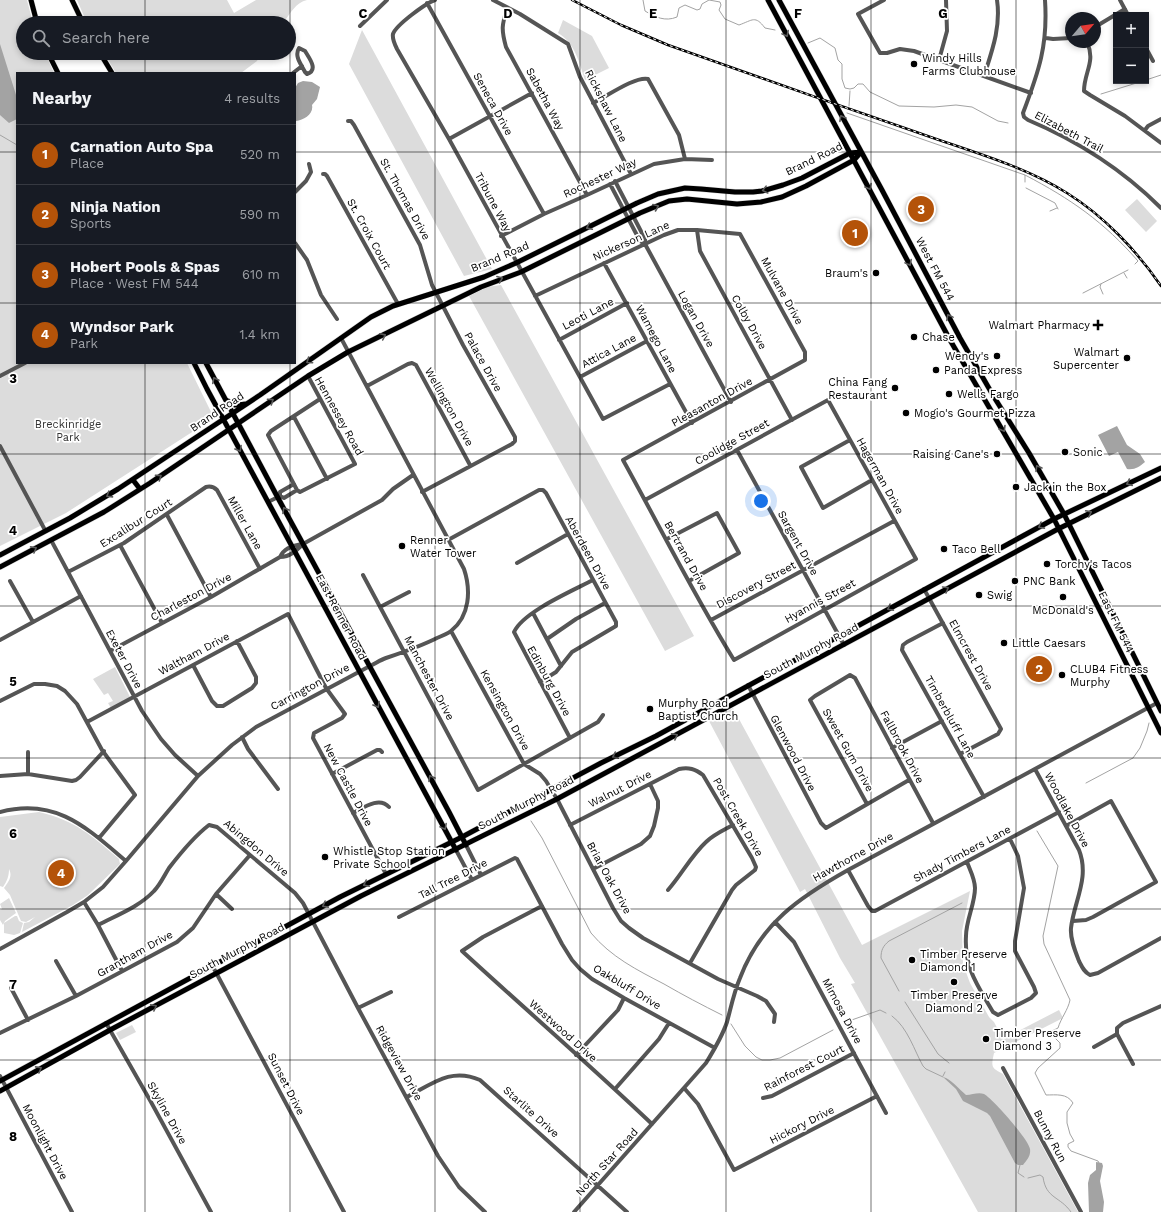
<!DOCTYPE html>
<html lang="en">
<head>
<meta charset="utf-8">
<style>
  :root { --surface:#171b24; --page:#242831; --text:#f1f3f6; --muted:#9ea1a6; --line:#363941; --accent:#b45309 }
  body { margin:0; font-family:"Work Sans",sans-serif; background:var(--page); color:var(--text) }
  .controls { position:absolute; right:12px; top:12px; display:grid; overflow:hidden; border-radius:0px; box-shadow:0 2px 6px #0003 }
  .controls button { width:36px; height:36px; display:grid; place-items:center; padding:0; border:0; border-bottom:1px solid var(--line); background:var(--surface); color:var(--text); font:20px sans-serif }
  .compass { position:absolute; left:1065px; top:12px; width:36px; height:36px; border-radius:50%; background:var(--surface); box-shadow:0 2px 6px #0003; rotate:61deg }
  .you { position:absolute; left:761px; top:501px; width:14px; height:14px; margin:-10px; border:3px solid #fff; border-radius:50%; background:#1a73e8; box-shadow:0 0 0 6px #1a73e833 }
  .badge { display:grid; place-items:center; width:26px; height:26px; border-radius:50%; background:var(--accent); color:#fff; font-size:13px; font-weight:700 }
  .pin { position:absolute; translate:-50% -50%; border:2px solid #fff; box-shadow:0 1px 4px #0006 }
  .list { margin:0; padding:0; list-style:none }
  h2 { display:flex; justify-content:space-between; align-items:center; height:52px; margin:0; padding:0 16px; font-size:17px }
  h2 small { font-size:13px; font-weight:400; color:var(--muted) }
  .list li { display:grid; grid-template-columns:26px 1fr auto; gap:12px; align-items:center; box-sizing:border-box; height:60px; padding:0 16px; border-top:1px solid var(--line) }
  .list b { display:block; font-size:15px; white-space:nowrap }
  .list p { margin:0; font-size:13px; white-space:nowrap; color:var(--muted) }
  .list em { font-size:13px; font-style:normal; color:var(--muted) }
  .icon { flex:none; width:22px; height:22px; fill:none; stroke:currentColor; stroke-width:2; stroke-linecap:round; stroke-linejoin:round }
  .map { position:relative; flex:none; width:1161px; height:1212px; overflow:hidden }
  .search { position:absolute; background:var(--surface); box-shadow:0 2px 6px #0003; left:16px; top:16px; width:280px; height:44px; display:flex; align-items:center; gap:10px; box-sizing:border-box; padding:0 14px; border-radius:22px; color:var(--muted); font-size:15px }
  .panel { position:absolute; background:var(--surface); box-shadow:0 2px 6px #0003; left:16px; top:72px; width:280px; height:292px; border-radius:0px }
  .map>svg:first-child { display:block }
  .green { fill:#dcdcdc }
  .water { fill:#a3a3a3 }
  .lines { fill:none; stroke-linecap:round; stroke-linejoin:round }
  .stream { stroke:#a3a3a3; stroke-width:1 }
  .major-casing { stroke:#dbdbdb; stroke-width:6 }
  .minor { stroke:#555; stroke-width:4 }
  .major { stroke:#000; stroke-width:5 }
  .rail-casing { stroke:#000; stroke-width:2.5 }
  .rail { stroke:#fff; stroke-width:1; stroke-dasharray:3; stroke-linecap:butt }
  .oneway { stroke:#595959 }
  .grid { fill:none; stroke:#000; stroke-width:1; stroke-opacity:0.55 }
  .poi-dot { fill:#000; stroke:#fff; stroke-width:1.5 }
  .labels { text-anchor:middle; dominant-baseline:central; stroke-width:3.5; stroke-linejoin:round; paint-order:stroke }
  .poi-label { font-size:11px; fill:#000; stroke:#fff; text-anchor:start }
  .street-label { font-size:11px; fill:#000; stroke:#fff }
  .park-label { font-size:11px; fill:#333; stroke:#fff }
  .grid-label { font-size:13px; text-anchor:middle; font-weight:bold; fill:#000; stroke:#fff; stroke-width:3.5; stroke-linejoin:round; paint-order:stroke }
</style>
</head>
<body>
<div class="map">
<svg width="1161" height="1212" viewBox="0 0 1161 1212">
  <rect width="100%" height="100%" fill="#fff"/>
  <path class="green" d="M0,0H27L33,23H23V53H45L54,73H17V363H187L214,418L66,513L0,546Z
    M77,0H227L234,13L256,0H307C296,2 290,14 283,23H87Z
    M563,20L592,36L609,68L585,80C579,62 575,43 558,33Z
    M362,30L492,269L464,276L349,64Z
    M104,53H261L257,61L241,73H116Z
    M1137,199L1157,221L1146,232L1125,210Z
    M501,285L694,636L665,651L469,296L487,287Z
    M115,667L130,697L111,708L108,703L113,701L108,693L104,695L93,679Z
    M733,708L862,945L970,891L962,931L963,964L970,983L989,1017L994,1022L1003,1039L1059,1010L1063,1018L994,1053C991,1067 991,1068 1003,1074L1078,1212H978L851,984L855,983L840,958L805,889L800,892L709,721Z
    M39,812C76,821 91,835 119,859L120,864L88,895L73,905L22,932L24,923L29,922L35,917L26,922L21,921L10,895L4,888C8,882 13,877 9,869C9,876 7,881 3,887L0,886V817Z
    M9,898L16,913L5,921L3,925L0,920V910L2,909L0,904Z
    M15,916H17L19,921L23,923L20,933L14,935L4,933V923Z
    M132,1025L136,1032L120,1040L116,1033Z"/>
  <path class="water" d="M0,44L17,98V119L9,123L0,115Z
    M303,81L312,82L320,87L317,99L312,105C314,114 304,120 296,121L295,119V88L298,83Z
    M1117,426L1127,445L1140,454L1145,462C1139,467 1135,470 1127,469L1118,452L1109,456L1098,435Z
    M943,1077C951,1079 959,1089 966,1095C972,1095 978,1092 984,1094C993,1099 1029,1140 1030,1149C1031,1156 1027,1160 1023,1165H1018L1015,1163L990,1116L987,1113L963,1101L956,1089Z
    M1096,1162L1102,1163L1103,1166L1100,1181L1104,1202L1103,1212H1089L1088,1183L1090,1175L1096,1170Z"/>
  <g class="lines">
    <path class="stream" d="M643,0L645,11C655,17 665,22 677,17L679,8L685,5L697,10L700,9L702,4L709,0L720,2L721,5L719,10L725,19L739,25C753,20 755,15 765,28L775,30
      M808,43L820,38L835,48L838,60L842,64V79L845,88L850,89L854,88L858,84H863L870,92L899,106L934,107L956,105L972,107L998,121L1008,123
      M1146,80L1161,75
      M1101,94L1143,81
      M849,106L850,91
      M847,113L1025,175V182
      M0,135L17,145
      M1025,175C1071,199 1104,222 1138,261L1135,264
      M1026,188L1055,203L1058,209
      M1050,211L1057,208
      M1124,273L1127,278
      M1101,284L1100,287L1103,294
      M1083,293L1128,270
      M1086,783L1133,758L1140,748L1147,731L1149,723
      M531,821L542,838L591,933C611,957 637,970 664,984C683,995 702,1005 722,1015
      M1037,831L1058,866L1043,936L1044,944L1070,1000C1068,1010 1061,1018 1058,1028L1052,1031L1053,1036L1060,1043V1048L1038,1068L1035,1073L1046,1095C1056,1095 1067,1093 1073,1103L1067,1112V1123L1070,1134L1074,1141L1068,1144V1147L1071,1151L1098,1161L1099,1163
      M899,991L881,958C881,950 883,946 889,941L962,903
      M905,1002L938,1054L949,1063
      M892,1016C908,1028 914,1050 923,1066L926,1069L943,1077
      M846,1022L880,1010L886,1013
      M731,1024L745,1046L756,1057L762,1060H770L780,1058L833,1030
      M943,1076L945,1072
      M1020,1165L1018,1173L1024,1177
      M1028,1178L1040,1175L1043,1177C1046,1199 1060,1196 1071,1212"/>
    <g class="major-casing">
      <path id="major" d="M31,0L37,23
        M72,0L83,23
        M768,0L950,340L1054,519L1161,733
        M779,0L882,190L960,338L994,397L1029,453L1064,514L1161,711
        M48,53L58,73
        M100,53L112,73
        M194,363L207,389L456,850
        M206,363L278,498L449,812L466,845
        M228,401L235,405L246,404
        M133,480L140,489
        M0,555L70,518L118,489L260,395L371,317L393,306L484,277L516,263L637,203L658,194L685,188L701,189L735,192H753L762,191L783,185L802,178L850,153L861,152
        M0,567L104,512L150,483L308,376L348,352L481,287L521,272L640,213L669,201L687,199L737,204L761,202L782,197L806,186L854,160L861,152
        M0,1081L340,897L462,837L601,763L656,736L1054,519L1161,468
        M0,1091L110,1030L361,896L557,799L1058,529L1161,478"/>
    </g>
    <path class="minor" d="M435,0C426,3 396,25 393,34C392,39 395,45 397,49L449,139L603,419L670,384
      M493,0L520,14L568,44L580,77L631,174
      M884,0L858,14L880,53H887L900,49L914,51L1031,93
      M1045,0C1048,45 1039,71 1023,113L1024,117L1028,120C1078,141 1122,169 1161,208
      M1120,0L1128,15
      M427,3L544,214
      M507,8C502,25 501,29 506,47L587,195
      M360,26L387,0
      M1095,27L1125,9
      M1046,38L1053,39L1071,38
      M1087,42C1096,62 1084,72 1084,91L1090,95L1125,116L1161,143
      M299,48L305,51C309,58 319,70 307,74L305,72C301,64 294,56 299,48Z
      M1146,48L1153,61
      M939,60L947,31L946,0
      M293,73L302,66
      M984,76C992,51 1001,27 997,0
      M593,103C606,97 635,76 648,79L679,135L685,159
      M348,121H351L354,125L420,245L432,285L463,345L515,437V441L512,444L422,492
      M1145,130L1148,126L1161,119
      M449,139L532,93
      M323,174H325L327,176L398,304
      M615,181L645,239V244L731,402
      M610,184L640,241L645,244
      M295,192L306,181L311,172L309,164
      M697,230L700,251L792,420
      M501,236L544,214L587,195L654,164L685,159L712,160
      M295,243L307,260L321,295L337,319
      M604,263L692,423
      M535,296L664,235L678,230H697L740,234L805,352V360L623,460C660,527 694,595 734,660L916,559L828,400L645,500
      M559,340L627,303
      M0,376L25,363
      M308,376L355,464L300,492L297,490L268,435L271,431L320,399
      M580,377L647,341
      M367,386L408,364L412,363L416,365L470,465
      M294,417L327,479
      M850,440L801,467L823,508L872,480
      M0,446L45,530
      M737,450L844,645
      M280,496V492L294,484
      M268,502L280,496L284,498L297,490
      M167,515L211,597
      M667,539L717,513L739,553L689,581
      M51,540L142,711L161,739L175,755L198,776
      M448,540L539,490H543L546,493L616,622V626L572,652L556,672L540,682
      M120,545L162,623
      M280,557C284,548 294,545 303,544
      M517,563L568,534
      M68,572L124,543L206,487C210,486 213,486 217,490L260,569
      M363,575L478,790L598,722L603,715
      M10,581L33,622
      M924,589L1001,729L998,734L960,754
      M380,607L409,592
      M533,613L561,666
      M711,620L894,521
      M943,623L907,642L903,645L902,650L984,797
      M451,631L524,764L540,774L546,781L557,799L613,908L621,921L629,928L643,938L718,979L757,996L766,1001L775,1014L774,1022
      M547,639L576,619L605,603
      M0,640L81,596
      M110,651L211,597L280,557C290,557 297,550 303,544L382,500L393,489L413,475
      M193,665L212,701L217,706H223L252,688L256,683V677L237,641
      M748,685L821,823L826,828L909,780
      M0,701L34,684H45L57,686L65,691L77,704L102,750L135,795L99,838
      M87,722L288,614L326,688L345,714L342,718L314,733L313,738L386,874
      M242,737L248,749L278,789
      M570,738L514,632C523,612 572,591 593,580
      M892,748L942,721
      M28,752V774
      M1035,769L1079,850C1090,878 1074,901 1071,928C1070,939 1075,951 1079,961C1082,967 1084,972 1090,975L1098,973L1161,938
      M332,774L377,750H380L382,752
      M0,776L28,774L72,781L76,780L80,777L104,751
      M867,804L810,700L815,696L850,675L855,678L933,823
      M0,812C56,797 87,828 126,861
      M353,813C363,808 379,796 389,807
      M570,825L679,769C689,767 695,769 703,775L752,858L756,867L755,870L736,885L732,890L690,963
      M1066,826L1111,801L1156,882L1093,917L1086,920L1073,921
      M466,845L481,875
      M456,850L472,880
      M967,862C970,870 975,879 975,888C975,904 966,920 966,936C964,968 978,986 993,1012L998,1015L1031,998L1036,993L1034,987L1015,951V941L1024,888L1018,856L1010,839
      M593,869L641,844L650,836L654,826L658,808V801L650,784
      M848,870L868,906L872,911H875L1059,812
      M668,890C682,874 691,856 706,842C713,835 724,830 733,825
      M216,894L232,909
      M84,902L98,925L122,971
      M542,906L483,937L462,951C525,1009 590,1065 652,1124
      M399,917L515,858L517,859L562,944L572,960L580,969L592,979L624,998L715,1048
      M775,922L794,942L886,1113
      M98,925C117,915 139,907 154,891C160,885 164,876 169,868C179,855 196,835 209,825L217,827L295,893L303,903L358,1008L438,1156L459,1187L485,1212
      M0,949L67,912L84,902L103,887L126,861L198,776L232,745L256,727L370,666C375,664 380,660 386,658C404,652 421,646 437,638C442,636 447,634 451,631C470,616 471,590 464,569L341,338
      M56,961L76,996
      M212,965L344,1212
      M11,988L28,1020
      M358,1008L391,992
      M106,1023L151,1102L211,1212
      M0,1033L76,996L177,942L193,928L216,894L250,855
      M1094,1047L1117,1034
      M576,1055L618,1010L624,998
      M1133,1064L1117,1034V1028L1123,1023L1161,1006
      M1003,1068L1081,1212
      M0,1076L72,1212
      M684,1088L698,1104L734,1170L877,1096
      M615,1089L659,1039L669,1023
      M407,1097C432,1084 451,1067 480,1080L627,1212
      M763,1098L772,1096L854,1053
      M574,1212L706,1063C714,1050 722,1037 727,1022C731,1007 734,992 740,978C761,923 800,897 848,870L1157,703"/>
    <use href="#major" class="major"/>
    <g class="rail-casing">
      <path id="rail" d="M572,0L621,25L668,45C752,75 835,104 919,133C969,151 1022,165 1067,193C1104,216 1137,251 1161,286"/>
    </g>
    <use href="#rail" class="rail"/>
  </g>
  <defs><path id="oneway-chevron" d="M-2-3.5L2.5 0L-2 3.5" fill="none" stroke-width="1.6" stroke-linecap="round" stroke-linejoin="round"/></defs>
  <g class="oneway">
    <use href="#oneway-chevron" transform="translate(786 34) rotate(62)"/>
    <use href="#oneway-chevron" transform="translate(842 118) rotate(-119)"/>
    <use href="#oneway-chevron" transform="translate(869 187) rotate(61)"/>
    <use href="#oneway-chevron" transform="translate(765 190) rotate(166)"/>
    <use href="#oneway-chevron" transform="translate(656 207) rotate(-22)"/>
    <use href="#oneway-chevron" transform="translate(589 227) rotate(154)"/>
    <use href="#oneway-chevron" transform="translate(909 263) rotate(62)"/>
    <use href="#oneway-chevron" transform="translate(500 279) rotate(-21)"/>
    <use href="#oneway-chevron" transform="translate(949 317) rotate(-118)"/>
    <use href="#oneway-chevron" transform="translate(383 336) rotate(-26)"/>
    <use href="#oneway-chevron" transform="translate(309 361) rotate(145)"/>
    <use href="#oneway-chevron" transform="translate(215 380) rotate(-117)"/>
    <use href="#oneway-chevron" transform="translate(271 401) rotate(-34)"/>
    <use href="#oneway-chevron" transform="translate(1003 429) rotate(59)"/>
    <use href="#oneway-chevron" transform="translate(239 449) rotate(61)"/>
    <use href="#oneway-chevron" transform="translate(1038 468) rotate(-120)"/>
    <use href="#oneway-chevron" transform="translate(159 477) rotate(-34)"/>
    <use href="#oneway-chevron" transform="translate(1129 483) rotate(156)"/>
    <use href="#oneway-chevron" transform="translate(109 495) rotate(148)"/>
    <use href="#oneway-chevron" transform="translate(285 510) rotate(-119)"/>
    <use href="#oneway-chevron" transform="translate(1089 513) rotate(-27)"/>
    <use href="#oneway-chevron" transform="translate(1041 526) rotate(151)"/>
    <use href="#oneway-chevron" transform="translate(34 549) rotate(-29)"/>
    <use href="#oneway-chevron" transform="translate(946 589) rotate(-30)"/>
    <use href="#oneway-chevron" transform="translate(890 608) rotate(151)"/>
    <use href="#oneway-chevron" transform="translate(377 705) rotate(61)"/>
    <use href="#oneway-chevron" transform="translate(675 736) rotate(-28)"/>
    <use href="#oneway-chevron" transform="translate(615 756) rotate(154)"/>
    <use href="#oneway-chevron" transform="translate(431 778) rotate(-119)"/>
    <use href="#oneway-chevron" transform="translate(444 827) rotate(62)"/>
    <use href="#oneway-chevron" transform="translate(366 884) rotate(153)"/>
    <use href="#oneway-chevron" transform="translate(325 905) rotate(152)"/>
    <use href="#oneway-chevron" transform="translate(154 1007) rotate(-28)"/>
    <use href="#oneway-chevron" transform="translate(39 1069) rotate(-29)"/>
  </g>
  <path class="grid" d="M145,0V23M290,0V73M435,0V1212M580,0V1212M726,0V1212M871,0V1212M1016,0V1212M145,53V73M0,152H17M295,152H1161M0,303H17M295,303H1161M145,363V1212M290,363V1212M0,454H1161M0,606H1161M0,758H1161M0,909H1161M0,1060H1161"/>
  <g class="poi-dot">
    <circle cx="914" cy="64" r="4"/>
    <circle cx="876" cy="273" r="4"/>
    <path d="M1096 319h4v4h4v4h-4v4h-4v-4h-4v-4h4z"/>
    <circle cx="914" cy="337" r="4"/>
    <circle cx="997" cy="356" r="4"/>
    <circle cx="1127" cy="358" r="4"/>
    <circle cx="936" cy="370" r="4"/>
    <circle cx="895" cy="388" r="4"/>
    <circle cx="949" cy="394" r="4"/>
    <circle cx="906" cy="413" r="4"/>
    <circle cx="1065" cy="452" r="4"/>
    <circle cx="997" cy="454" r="4"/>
    <circle cx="1016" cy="487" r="4"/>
    <circle cx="402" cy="546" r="4"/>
    <circle cx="944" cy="549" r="4"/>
    <circle cx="1047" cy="564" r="4"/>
    <circle cx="1015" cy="581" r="4"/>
    <circle cx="979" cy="595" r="4"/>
    <circle cx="1063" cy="597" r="4"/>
    <circle cx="1004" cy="643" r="4"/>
    <circle cx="1062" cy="675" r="4"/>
    <circle cx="650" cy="709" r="4"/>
    <circle cx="325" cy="857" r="4"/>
    <circle cx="912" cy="960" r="4"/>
    <circle cx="954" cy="982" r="4"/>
    <circle cx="986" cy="1039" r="4"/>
  </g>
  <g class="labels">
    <g class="poi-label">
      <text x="922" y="58">Windy Hills<tspan x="922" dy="13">Farms Clubhouse</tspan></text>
      <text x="868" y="273" text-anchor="end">Braum's</text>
      <text x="1090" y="325" text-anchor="end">Walmart Pharmacy</text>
      <text x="922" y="337">Chase</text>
      <text x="1119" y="352" text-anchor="end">Walmart<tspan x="1119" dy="13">Supercenter</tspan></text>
      <text x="989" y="356" text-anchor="end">Wendy's</text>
      <text x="944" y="370">Panda Express</text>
      <text x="887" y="382" text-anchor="end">China Fang<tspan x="887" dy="13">Restaurant</tspan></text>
      <text x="957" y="394">Wells Fargo</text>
      <text x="914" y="413">Mogio's Gourmet Pizza</text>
      <text x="1073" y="452">Sonic</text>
      <text x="989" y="454" text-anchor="end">Raising Cane's</text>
      <text x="1024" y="487">Jack in the Box</text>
      <text x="410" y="540">Renner<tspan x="410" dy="13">Water Tower</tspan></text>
      <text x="952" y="549">Taco Bell</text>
      <text x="1055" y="564">Torchy's Tacos</text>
      <text x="1023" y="581">PNC Bank</text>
      <text x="987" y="595">Swig</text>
      <text x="1063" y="610" text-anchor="middle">McDonald's</text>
      <text x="1012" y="643">Little Caesars</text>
      <text x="1070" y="669">CLUB4 Fitness<tspan x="1070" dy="13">Murphy</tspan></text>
      <text x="658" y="703">Murphy Road<tspan x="658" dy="13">Baptist Church</tspan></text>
      <text x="333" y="851">Whistle Stop Station<tspan x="333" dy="13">Private School</tspan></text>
      <text x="920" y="954">Timber Preserve<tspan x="920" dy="13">Diamond 1</tspan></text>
      <text x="954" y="995" text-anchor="middle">Timber Preserve<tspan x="954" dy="13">Diamond 2</tspan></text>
      <text x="994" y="1033">Timber Preserve<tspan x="994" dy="13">Diamond 3</tspan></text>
    </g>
    <g class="street-label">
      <text transform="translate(545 99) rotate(62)">Sabetha Way</text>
      <text transform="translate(493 104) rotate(61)">Seneca Drive</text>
      <text transform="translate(606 106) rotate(63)">Rickshaw Lane</text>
      <text transform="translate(1069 132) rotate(28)">Elizabeth Trail</text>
      <text transform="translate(814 159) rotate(-26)">Brand Road</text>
      <text transform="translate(600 178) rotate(-25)">Rochester Way</text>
      <text transform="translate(405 199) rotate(61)">St. Thomas Drive</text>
      <text transform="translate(493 202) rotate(62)">Tribune Way</text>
      <text transform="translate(369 234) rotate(61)">St. Croix Court</text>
      <text transform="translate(631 241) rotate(-24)">Nickerson Lane</text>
      <text transform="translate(500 257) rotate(-23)">Brand Road</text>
      <text transform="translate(935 269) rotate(62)">West FM 544</text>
      <text transform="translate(782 291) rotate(61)">Mulvane Drive</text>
      <text transform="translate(588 314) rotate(-28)">Leoti Lane</text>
      <text transform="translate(696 319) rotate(61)">Logan Drive</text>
      <text transform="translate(749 322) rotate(61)">Colby Drive</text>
      <text transform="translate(656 339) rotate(62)">Wamego Lane</text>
      <text transform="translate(609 351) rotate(-28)">Attica Lane</text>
      <text transform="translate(483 362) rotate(61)">Palace Drive</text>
      <text transform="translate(712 402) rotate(-29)">Pleasanton Drive</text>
      <text transform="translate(449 407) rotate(61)">Wellington Drive</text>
      <text transform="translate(217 412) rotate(-34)">Brand Road</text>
      <text transform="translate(339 416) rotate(61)">Hennessey Road</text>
      <text transform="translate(732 442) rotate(-29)">Coolidge Street</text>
      <text transform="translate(880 476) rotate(61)">Hagerman Drive</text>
      <text transform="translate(136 523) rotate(-32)">Excalibur Court</text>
      <text transform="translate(245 523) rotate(61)">Miller Lane</text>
      <text transform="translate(798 543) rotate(61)">Sargent Drive</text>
      <text transform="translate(588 553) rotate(61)">Aberdeen Drive</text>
      <text transform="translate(686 556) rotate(61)">Bertrand Drive</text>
      <text transform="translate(756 585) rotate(-28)">Discovery Street</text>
      <text transform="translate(191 597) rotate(-28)">Charleston Drive</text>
      <text transform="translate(820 601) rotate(-29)">Hyannis Street</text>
      <text transform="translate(341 617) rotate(62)">East Renner Road</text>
      <text transform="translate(1116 622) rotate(64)">East FM 544</text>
      <text transform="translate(811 651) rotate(-28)">South Murphy Road</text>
      <text transform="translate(194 654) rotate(-28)">Waltham Drive</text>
      <text transform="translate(971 655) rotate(61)">Elmcrest Drive</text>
      <text transform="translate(124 659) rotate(62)">Exeter Drive</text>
      <text transform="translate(429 678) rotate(62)">Manchester Drive</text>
      <text transform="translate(549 681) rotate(61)">Edinburg Drive</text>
      <text transform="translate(310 687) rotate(-28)">Carrington Drive</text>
      <text transform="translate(505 710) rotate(61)">Kensington Drive</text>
      <text transform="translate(950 717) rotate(61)">Timberbluff Lane</text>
      <text transform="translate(902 747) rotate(62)">Fallbrook Drive</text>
      <text transform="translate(848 750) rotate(61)">Sweet Gum Drive</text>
      <text transform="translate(793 753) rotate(62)">Glenwood Drive</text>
      <text transform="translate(348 785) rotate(62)">New Castle Drive</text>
      <text transform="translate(620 789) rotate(-27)">Walnut Drive</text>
      <text transform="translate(526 803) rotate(-27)">South Murphy Road</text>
      <text transform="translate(1067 810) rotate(62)">Woodlake Drive</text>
      <text transform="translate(738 817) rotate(60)">Post Creek Drive</text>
      <text transform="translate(256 848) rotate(40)">Abingdon Drive</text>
      <text transform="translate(962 854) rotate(-28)">Shady Timbers Lane</text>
      <text transform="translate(853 857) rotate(-29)">Hawthorne Drive</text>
      <text transform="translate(609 878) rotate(61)">Briar Oak Drive</text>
      <text transform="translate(453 879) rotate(-27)">Tall Tree Drive</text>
      <text transform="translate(237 951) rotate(-28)">South Murphy Road</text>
      <text transform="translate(135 954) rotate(-29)">Grantham Drive</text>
      <text transform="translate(627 987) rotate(31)">Oakbluff Drive</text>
      <text transform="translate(842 1011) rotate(62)">Mimosa Drive</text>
      <text transform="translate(563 1031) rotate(42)">Westwood Drive</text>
      <text transform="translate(399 1063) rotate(61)">Ridgeview Drive</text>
      <text transform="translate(804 1068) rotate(-27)">Rainforest Court</text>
      <text transform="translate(286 1084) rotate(63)">Sunset Drive</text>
      <text transform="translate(531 1112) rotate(42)">Starlite Drive</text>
      <text transform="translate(167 1113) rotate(61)">Skyline Drive</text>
      <text transform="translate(802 1125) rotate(-27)">Hickory Drive</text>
      <text transform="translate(1050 1136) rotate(62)">Bunny Run</text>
      <text transform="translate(45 1142) rotate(62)">Moonlight Drive</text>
      <text transform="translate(607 1162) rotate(-48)">North Star Road</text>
    </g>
    <g class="park-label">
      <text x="68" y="424">Breckinridge<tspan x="68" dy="13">Park</tspan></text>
    </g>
  </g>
  <g class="grid-label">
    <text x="363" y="18">C</text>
    <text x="508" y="18">D</text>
    <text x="653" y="18">E</text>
    <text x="798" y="18">F</text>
    <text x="943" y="18">G</text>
    <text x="13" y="383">3</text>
    <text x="13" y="535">4</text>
    <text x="13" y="686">5</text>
    <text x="13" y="838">6</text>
    <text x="13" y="989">7</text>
    <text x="13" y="1141">8</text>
  </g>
</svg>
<div class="controls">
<button>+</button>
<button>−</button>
</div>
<svg class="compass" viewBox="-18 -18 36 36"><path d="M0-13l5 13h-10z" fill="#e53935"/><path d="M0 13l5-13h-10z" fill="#9ea1a6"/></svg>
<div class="you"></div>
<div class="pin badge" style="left:855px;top:233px">1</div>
<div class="pin badge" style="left:1039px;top:669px">2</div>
<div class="pin badge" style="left:921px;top:209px">3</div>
<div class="pin badge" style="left:61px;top:873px">4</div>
<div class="search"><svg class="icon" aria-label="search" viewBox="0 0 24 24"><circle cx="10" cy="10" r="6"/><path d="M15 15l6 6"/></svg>Search here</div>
<section class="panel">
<h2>Nearby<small>4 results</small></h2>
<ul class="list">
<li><span class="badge">1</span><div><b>Carnation Auto Spa</b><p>Place</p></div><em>520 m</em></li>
<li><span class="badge">2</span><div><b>Ninja Nation</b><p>Sports</p></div><em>590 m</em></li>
<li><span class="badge">3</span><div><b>Hobert Pools &amp; Spas</b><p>Place · West FM 544</p></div><em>610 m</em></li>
<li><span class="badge">4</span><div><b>Wyndsor Park</b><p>Park</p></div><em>1.4 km</em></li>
</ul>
</section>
</div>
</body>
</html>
